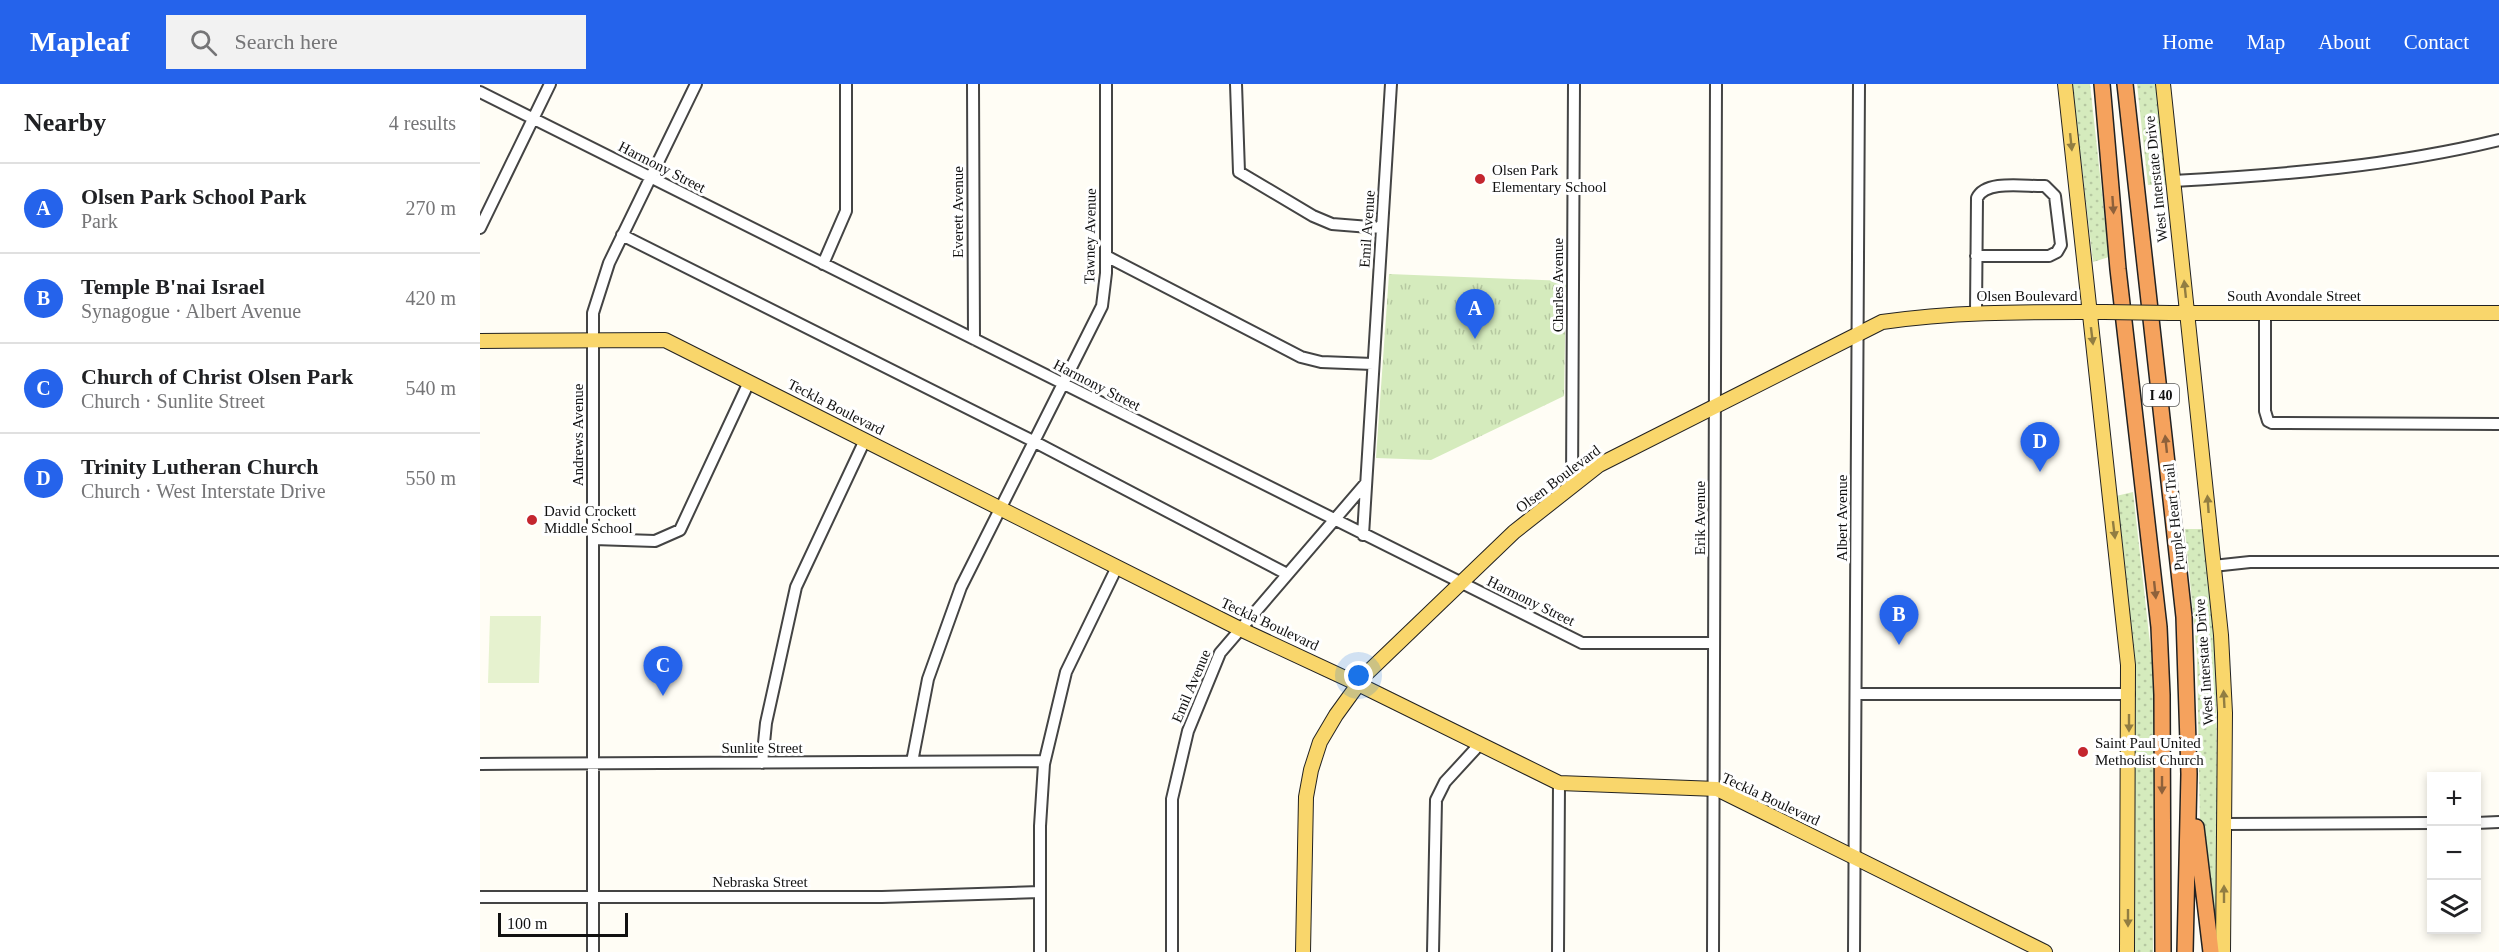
<!DOCTYPE html>
<html lang="en">
<head>
<meta charset="utf-8">
<style>
  :root { --surface:#fff; --page:#f2f2f2; --text:#202124; --muted:#757577; --line:#e0e0e0; --accent:#2563eb }
  body { margin:0; font-family:Georgia,serif; background:var(--page); color:var(--text) }
  .controls { position:absolute; right:18px; bottom:18px; display:grid; overflow:hidden; border-radius:0px; box-shadow:0 3px 9px #0003 }
  .controls button { width:54px; height:54px; display:grid; place-items:center; padding:0; border:0; border-bottom:2px solid var(--line); background:var(--surface); color:var(--text); font:30px sans-serif }
  .scale { position:absolute; left:18px; bottom:15px; width:130px; box-sizing:border-box; padding-left:6px; border:3px solid #111; border-top:0; font-size:16px; line-height:21px; white-space:nowrap; color:#111; -webkit-text-stroke:4px #fff; paint-order:stroke }
  .you { position:absolute; left:879px; top:592px; width:21px; height:21px; margin:-15px; border:4px solid #fff; border-radius:50%; background:#1a73e8; box-shadow:0 0 0 9px #1a73e833 }
  .badge { display:grid; place-items:center; width:39px; height:39px; border-radius:50%; background:var(--accent); color:#fff; font-size:20px; font-weight:700 }
  .pin { position:absolute; translate:-50% -50px; filter:drop-shadow(0 2px 3px #0008) }
  .pin::after { content:''; position:absolute; top:32px; width:21px; height:18px; background:inherit; clip-path:polygon(0 0,100% 0,50% 100%) }
  .list { margin:0; padding:0; list-style:none }
  h2 { display:flex; justify-content:space-between; align-items:center; height:78px; margin:0; padding:0 24px; font-size:26px }
  h2 small { font-size:20px; font-weight:400; color:var(--muted) }
  .list li { display:grid; grid-template-columns:39px 1fr auto; gap:18px; align-items:center; box-sizing:border-box; height:90px; padding:0 24px; border-top:2px solid var(--line) }
  .list b { display:block; font-size:22px; white-space:nowrap }
  .list p { margin:0; font-size:20px; white-space:nowrap; color:var(--muted) }
  .list em { font-size:20px; font-style:normal; color:var(--muted) }
  .icon { flex:none; width:33px; height:33px; fill:none; stroke:currentColor; stroke-width:2; stroke-linecap:round; stroke-linejoin:round }
  .map { position:relative; flex:none; width:2019px; height:868px; overflow:hidden }
  header { display:flex; align-items:center; gap:36px; box-sizing:border-box; height:84px; padding:0 30px; background:var(--accent); color:#fff }
  header strong { font-size:28px }
  nav { display:flex; gap:33px; margin-inline-start:auto; font-size:21px }
  .search { width:420px; height:54px; background:var(--page); display:flex; align-items:center; gap:15px; box-sizing:border-box; padding:0 21px; border-radius:0px; color:var(--muted); font-size:22px }
  main { display:flex }
  aside { flex:1; background:var(--surface) }
  .map>svg:first-child { display:block }
  .grass { fill:url(#grass-dots) }
  .park { fill:url(#park-tufts) }
  .pitch { fill:#e6f2cf }
  .lines { fill:none; stroke-linecap:round; stroke-linejoin:round }
  .minor-casing { stroke:#444; stroke-width:14 }
  .major-casing { stroke:#222; stroke-width:16 }
  .highway-casing { stroke:#222; stroke-width:18 }
  .minor { stroke:#fff; stroke-width:10 }
  .major { stroke:#f9d66b; stroke-width:14 }
  .highway { stroke:#f5a25d; stroke-width:15 }
  .major-bridge-casing { stroke:#222; stroke-width:16; stroke-linecap:butt }
  .major-bridge { stroke:#f9d66b; stroke-width:14 }
  .oneway { fill:#917d42 }
  .oneway2 { fill:#8e613b }
  .poi-dot { fill:#c4262e; stroke:#fff; stroke-width:2 }
  .labels { text-anchor:middle; dominant-baseline:central; stroke-width:6; stroke-linejoin:round; paint-order:stroke }
  .shield { fill:#fff; stroke:#585858; stroke-width:1.5 }
  .shield-label { font-size:14px; font-weight:bold; fill:#111 }
  .street-label { font-size:15px; fill:#111; stroke:#fff }
  .poi-label { font-size:15px; fill:#111; stroke:#fff; text-anchor:start }
</style>
</head>
<body>
<header>
<strong>Mapleaf</strong>
<div class="search"><svg class="icon" aria-label="search" viewBox="0 0 24 24"><circle cx="10" cy="10" r="6"/><path d="M15 15l6 6"/></svg>Search here</div>
<nav><a>Home</a><a>Map</a><a>About</a><a>Contact</a></nav>
</header>
<main>
<aside>
<h2>Nearby<small>4 results</small></h2>
<ul class="list">
<li><span class="badge">A</span><div><b>Olsen Park School Park</b><p>Park</p></div><em>270 m</em></li>
<li><span class="badge">B</span><div><b>Temple B'nai Israel</b><p>Synagogue · Albert Avenue</p></div><em>420 m</em></li>
<li><span class="badge">C</span><div><b>Church of Christ Olsen Park</b><p>Church · Sunlite Street</p></div><em>540 m</em></li>
<li><span class="badge">D</span><div><b>Trinity Lutheran Church</b><p>Church · West Interstate Drive</p></div><em>550 m</em></li>
</ul>
</aside>
<div class="map">
<svg width="2019" height="868" viewBox="0 0 2019 868">
  <defs>
    <pattern id="grass-dots" width="8" height="8" patternUnits="userSpaceOnUse" patternTransform="scale(1.5)"><rect width="8" height="8" fill="#d5ebbd"/><path d="M2 2h.1M6 6h.1" fill="none" stroke="#b6c8a1" stroke-width="1.8" stroke-linecap="round"/></pattern>
    <pattern id="park-tufts" width="24" height="20" patternUnits="userSpaceOnUse" patternTransform="scale(1.5)"><rect width="24" height="20" fill="#d5ebbd"/><path d="M3 7l-1-3M5 7V3M7 7l1-3M15 17l-1-3M17 17v-4M19 17l1-3" fill="none" stroke="#b6c8a1"/></pattern>
  </defs>
  <rect width="100%" height="100%" fill="#fffdf5"/>
  <path class="grass" d="M1592,0H1610L1629,173L1613,178Z
    M1657,0H1677L1688,101H1668Z
    M1653,408L1675,604L1673,868H1653L1636,412Z
    M1705,445H1725L1736,557L1738,867L1720,741L1717,571Z"/>
  <path class="park" d="M909,190L1086,197L1084,312L951,376L896,374Z"/>
  <path class="pitch" d="M10,532H61L59,599H8Z"/>
  <g class="lines">
    <g class="minor-casing">
      <path id="minor" d="M493,0L494,255
        M756,0L759,88L833,132L852,140L902,144
        M0,8L1102,559H1234
        M1693,97C1803,91 1912,82 2019,56
        M0,144L70,0
        M142,151L553,357L807,490
        M626,172L821,273L841,278L893,280
        M343,180L366,127V0
        M1496,228L1497,114C1506,95 1547,103 1565,102L1575,112L1581,161L1577,168L1569,172H1496
        M1785,228V327L1788,337L1792,339L2019,340
        M1092,402L1094,0
        M883,451L911,0
        M114,455L175,457L200,446L269,298
        M1733,482L1770,478H2019
        M1376,610H1649
        M432,678L448,595L481,503L622,222L626,189V0
        M282,679L286,639L316,503L385,356
        M0,680L564,677
        M1996,739L2019,738
        M1744,740L1952,739
        M0,813H402L560,808
        M113,868V229L129,179L216,0
        M560,868V742L564,680L586,588L637,483
        M692,868V715L708,647L740,569L886,399
        M953,868L956,716L965,698L999,661
        M1078,868L1079,699
        M1233,868L1236,0
        M1374,868L1379,0"/>
    </g>
    <g class="major-casing">
      <path id="major" d="M1585,0L1648,581L1647,868
        M1683,0L1741,551L1745,629L1743,868
        M1690,229H2019
        M0,257L185,256L760,545L878,600L1079,699L1237,705L1565,868
        M823,868L826,713L831,686L840,658L856,631L885,591L1034,448L1119,381L1402,238C1476,227 1550,228 1625,228"/>
    </g>
    <g class="highway-casing">
      <path id="highway" d="M1622,0L1638,185L1679,543L1682,611L1683,868
        M1645,0L1704,533L1709,690L1705,868
        M1716,743L1731,868"/>
    </g>
    <use href="#minor" class="minor"/>
    <use href="#major" class="major"/>
    <use href="#highway" class="highway"/>
    <g class="major-bridge-casing">
      <path id="major-bridge" d="M1625,228L1690,229"/>
    </g>
    <use href="#major-bridge" class="major-bridge"/>
  </g>
  <defs><path id="oneway-solid" d="M-6-.8H1V-3.2L6.5 0L1 3.2V.8H-6Z" transform="scale(1.5)"/></defs>
  <g class="oneway">
    <use href="#oneway-solid" transform="translate(1591 58) rotate(84)"/>
    <use href="#oneway-solid" transform="translate(1705 205) rotate(-96)"/>
    <use href="#oneway-solid" transform="translate(1612 252) rotate(83)"/>
    <use href="#oneway-solid" transform="translate(1728 420) rotate(-94)"/>
    <use href="#oneway-solid" transform="translate(1634 446) rotate(83)"/>
    <use href="#oneway-solid" transform="translate(1744 615) rotate(-93)"/>
    <use href="#oneway-solid" transform="translate(1649 639) rotate(90)"/>
    <use href="#oneway-solid" transform="translate(1744 810) rotate(-90)"/>
    <use href="#oneway-solid" transform="translate(1648 834) rotate(90)"/>
  </g>
  <g class="oneway2">
    <use href="#oneway-solid" transform="translate(1633 121) rotate(86)"/>
    <use href="#oneway-solid" transform="translate(1686 360) rotate(-96)"/>
    <use href="#oneway-solid" transform="translate(1675 506) rotate(84)"/>
    <use href="#oneway-solid" transform="translate(1682 701) rotate(90)"/>
  </g>
  <g class="poi-dot">
    <circle cx="1000" cy="95" r="6"/>
    <circle cx="52" cy="436" r="6"/>
    <circle cx="1603" cy="668" r="6"/>
  </g>
  <g class="labels">
    <rect class="shield" x="1663" y="300" width="36" height="22" rx="4.5"/>
    <g class="shield-label">
      <text x="1681" y="311">I 40</text>
    </g>
    <g class="street-label">
      <text transform="translate(182 83) rotate(27)">Harmony Street</text>
      <text transform="translate(1676 95) rotate(-96)">West Interstate Drive</text>
      <text transform="translate(478 128) rotate(-90)">Everett Avenue</text>
      <text transform="translate(887 145) rotate(-86)">Emil Avenue</text>
      <text transform="translate(610 152) rotate(-89)">Tawney Avenue</text>
      <text transform="translate(1078 201) rotate(-90)">Charles Avenue</text>
      <text x="1547" y="212">Olsen Boulevard</text>
      <text x="1814" y="212">South Avondale Street</text>
      <text transform="translate(617 301) rotate(27)">Harmony Street</text>
      <text transform="translate(356 323) rotate(27)">Teckla Boulevard</text>
      <text transform="translate(98 351) rotate(-90)">Andrews Avenue</text>
      <text transform="translate(1078 395) rotate(-37)">Olsen Boulevard</text>
      <text transform="translate(1694 433) rotate(-96)">Purple Heart Trail</text>
      <text transform="translate(1220 434) rotate(-90)">Erik Avenue</text>
      <text transform="translate(1362 434) rotate(-90)">Albert Avenue</text>
      <text transform="translate(1051 517) rotate(26)">Harmony Street</text>
      <text transform="translate(790 540) rotate(25)">Teckla Boulevard</text>
      <text transform="translate(1724 578) rotate(-94)">West Interstate Drive</text>
      <text transform="translate(711 602) rotate(-67)">Emil Avenue</text>
      <text x="282" y="664">Sunlite Street</text>
      <text transform="translate(1291 715) rotate(25)">Teckla Boulevard</text>
      <text x="280" y="798">Nebraska Street</text>
    </g>
    <g class="poi-label">
      <text x="1012" y="86">Olsen Park<tspan x="1012" dy="17">Elementary School</tspan></text>
      <text x="64" y="427">David Crockett<tspan x="64" dy="17">Middle School</tspan></text>
      <text x="1615" y="659">Saint Paul United<tspan x="1615" dy="17">Methodist Church</tspan></text>
    </g>
  </g>
</svg>
<div class="controls">
<button>+</button>
<button>−</button>
<button><svg class="icon" aria-label="layers" viewBox="0 0 24 24"><path d="M12 4l9 5-9 5-9-5zM3 14l9 5 9-5"/></svg></button>
</div>
<div class="scale">100 m</div>
<div class="you"></div>
<div class="pin badge" style="left:995px;top:255px">A</div>
<div class="pin badge" style="left:1419px;top:561px">B</div>
<div class="pin badge" style="left:183px;top:612px">C</div>
<div class="pin badge" style="left:1560px;top:388px">D</div>
</div>
</main>
</body>
</html>
